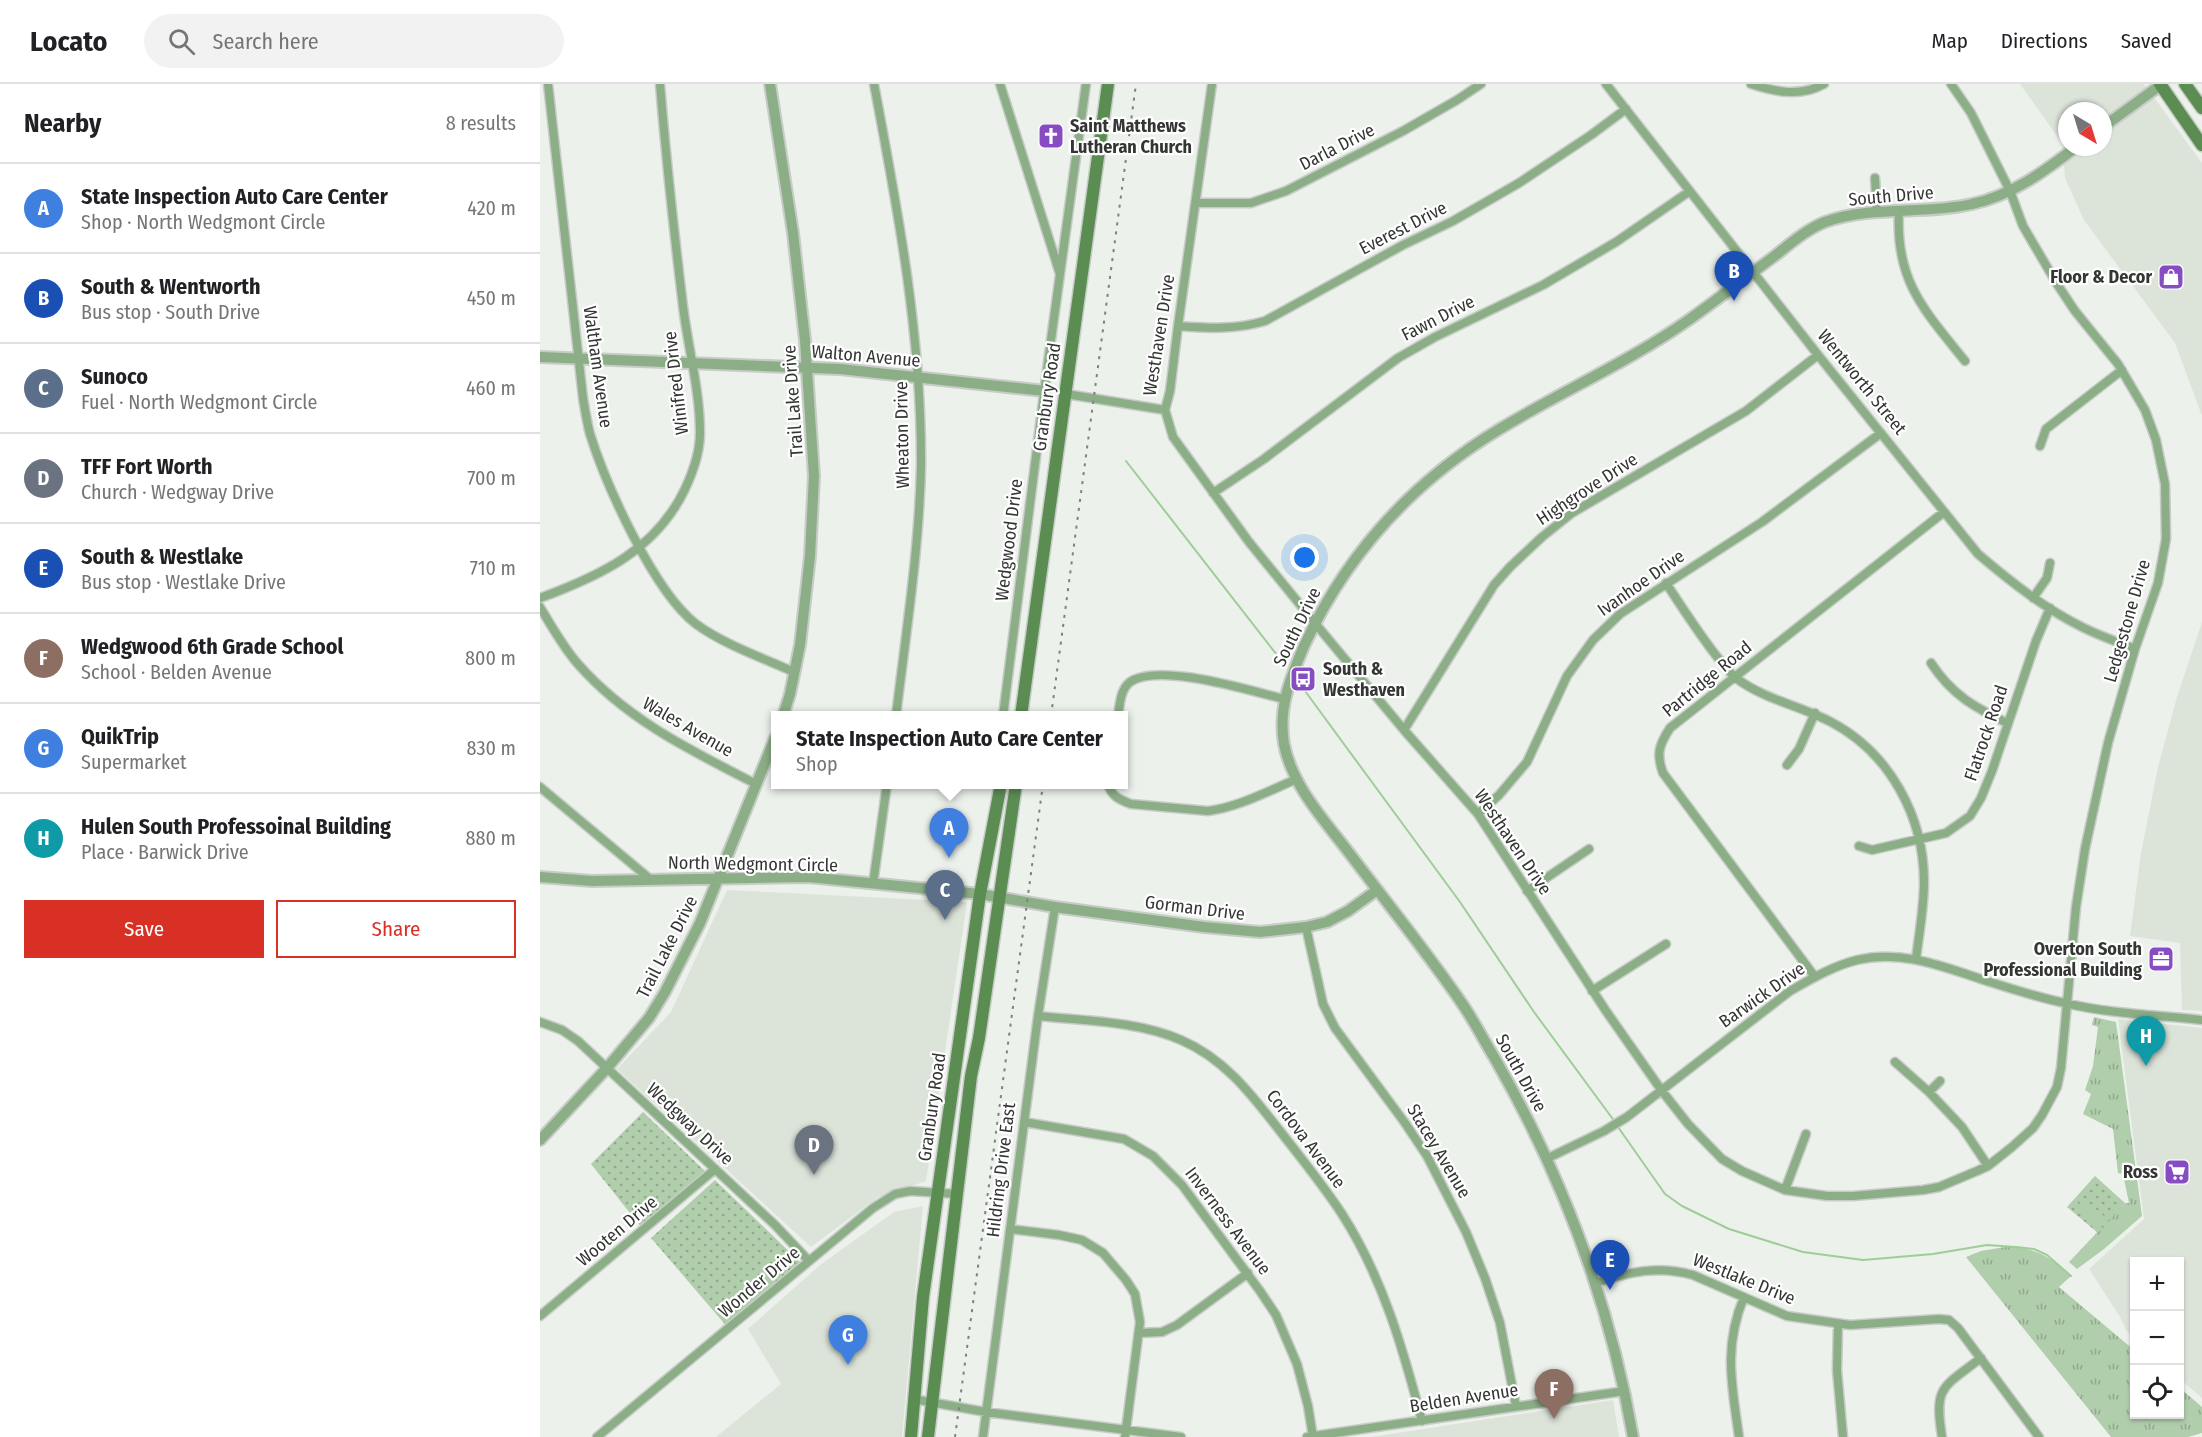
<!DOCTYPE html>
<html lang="en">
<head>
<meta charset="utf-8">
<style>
  :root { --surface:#fff; --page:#f2f2f2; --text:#202124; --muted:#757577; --line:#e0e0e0; --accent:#d93025 }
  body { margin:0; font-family:"Fira Sans Condensed",sans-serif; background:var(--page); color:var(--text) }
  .controls { position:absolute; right:18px; bottom:18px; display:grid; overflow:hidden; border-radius:0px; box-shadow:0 2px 4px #0004 }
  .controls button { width:54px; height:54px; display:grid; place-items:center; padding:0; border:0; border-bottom:2px solid var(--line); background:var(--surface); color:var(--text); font:30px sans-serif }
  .compass { position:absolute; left:1518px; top:18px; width:54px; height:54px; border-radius:50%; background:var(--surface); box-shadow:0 2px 4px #0004; rotate:142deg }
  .you { position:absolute; left:765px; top:474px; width:21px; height:21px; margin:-15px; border:4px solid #fff; border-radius:50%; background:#1a73e8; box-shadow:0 0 0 9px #1a73e833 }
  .badge { display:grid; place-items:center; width:39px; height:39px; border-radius:50%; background:var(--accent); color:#fff; font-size:20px; font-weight:700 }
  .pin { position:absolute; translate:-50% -50px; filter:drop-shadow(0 2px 3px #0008) }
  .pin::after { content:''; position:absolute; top:32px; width:21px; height:18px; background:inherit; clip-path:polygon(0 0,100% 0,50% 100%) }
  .popup { position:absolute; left:231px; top:627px; width:357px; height:78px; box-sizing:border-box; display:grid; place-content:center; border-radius:0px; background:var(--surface); filter:drop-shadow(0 2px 4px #0005); font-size:20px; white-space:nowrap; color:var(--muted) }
  .popup b { font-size:22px; color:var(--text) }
  .popup::after { content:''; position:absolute; left:50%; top:100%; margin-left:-12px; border:12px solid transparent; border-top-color:var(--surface) }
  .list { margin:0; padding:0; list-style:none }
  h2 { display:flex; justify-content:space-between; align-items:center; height:78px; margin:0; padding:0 24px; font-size:26px }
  h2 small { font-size:20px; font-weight:400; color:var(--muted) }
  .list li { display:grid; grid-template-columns:39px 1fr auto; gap:18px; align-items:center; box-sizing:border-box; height:90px; padding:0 24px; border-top:2px solid var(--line) }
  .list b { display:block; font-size:22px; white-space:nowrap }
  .list p { margin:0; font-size:20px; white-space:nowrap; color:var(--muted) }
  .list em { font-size:20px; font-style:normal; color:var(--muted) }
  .actions { display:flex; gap:12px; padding:18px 24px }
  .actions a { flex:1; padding:14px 0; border:2px solid var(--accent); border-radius:0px; text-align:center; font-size:21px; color:var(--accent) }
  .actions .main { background:var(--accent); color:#fff }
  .icon { flex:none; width:33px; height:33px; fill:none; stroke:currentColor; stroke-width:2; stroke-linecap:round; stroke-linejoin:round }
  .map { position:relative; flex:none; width:1662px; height:1353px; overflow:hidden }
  header { display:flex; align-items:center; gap:36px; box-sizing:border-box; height:84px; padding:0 30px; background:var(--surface); border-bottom:2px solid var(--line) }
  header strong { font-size:28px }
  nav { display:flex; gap:33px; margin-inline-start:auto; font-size:21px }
  .search { width:420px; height:54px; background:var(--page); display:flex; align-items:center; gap:15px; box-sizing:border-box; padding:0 21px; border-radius:33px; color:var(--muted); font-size:22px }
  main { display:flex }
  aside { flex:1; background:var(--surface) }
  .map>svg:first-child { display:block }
  .built { fill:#dce4da; fill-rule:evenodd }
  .grass { fill:url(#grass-tufts) }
  .park { fill:url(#park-dots) }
  .garden { fill:#b1ceac }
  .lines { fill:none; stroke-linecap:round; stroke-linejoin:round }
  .stream { stroke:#9fcd98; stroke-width:2 }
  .minor-casing { stroke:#c7ccc7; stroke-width:11 }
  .tertiary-casing { stroke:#c7ccc7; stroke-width:14 }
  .secondary-casing { stroke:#c7ccc7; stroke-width:15 }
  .minor { stroke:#8cae87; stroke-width:8 }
  .tertiary { stroke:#8cae87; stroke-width:10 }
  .secondary { stroke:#5b8d53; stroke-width:12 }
  .rail { stroke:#7e817e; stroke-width:2; stroke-dasharray:3 6; stroke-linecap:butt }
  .labels { text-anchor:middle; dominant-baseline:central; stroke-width:4.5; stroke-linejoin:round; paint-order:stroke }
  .poi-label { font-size:18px; font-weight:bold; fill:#343634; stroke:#fff; text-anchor:end }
  .street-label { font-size:18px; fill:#343634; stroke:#fff }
</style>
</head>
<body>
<header>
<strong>Locato</strong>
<div class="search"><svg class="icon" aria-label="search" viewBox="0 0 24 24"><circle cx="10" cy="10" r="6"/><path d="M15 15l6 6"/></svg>Search here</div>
<nav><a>Map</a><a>Directions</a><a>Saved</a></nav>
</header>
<main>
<aside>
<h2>Nearby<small>8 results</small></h2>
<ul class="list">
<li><span class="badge" style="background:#3f7fe0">A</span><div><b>State Inspection Auto Care Center</b><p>Shop · North Wedgmont Circle</p></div><em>420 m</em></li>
<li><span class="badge" style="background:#1a4fb4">B</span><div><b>South &amp; Wentworth</b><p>Bus stop · South Drive</p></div><em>450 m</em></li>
<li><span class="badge" style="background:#5c6f8a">C</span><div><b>Sunoco</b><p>Fuel · North Wedgmont Circle</p></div><em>460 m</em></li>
<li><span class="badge" style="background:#6b7280">D</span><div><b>TFF Fort Worth</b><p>Church · Wedgway Drive</p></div><em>700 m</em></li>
<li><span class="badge" style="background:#1a4fb4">E</span><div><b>South &amp; Westlake</b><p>Bus stop · Westlake Drive</p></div><em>710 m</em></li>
<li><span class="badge" style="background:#8d6e63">F</span><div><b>Wedgwood 6th Grade School</b><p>School · Belden Avenue</p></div><em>800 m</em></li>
<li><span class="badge" style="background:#3f7fe0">G</span><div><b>QuikTrip</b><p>Supermarket</p></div><em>830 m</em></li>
<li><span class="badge" style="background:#0f9aa8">H</span><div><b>Hulen South Professoinal Building</b><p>Place · Barwick Drive</p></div><em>880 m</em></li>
</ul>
<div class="actions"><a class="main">Save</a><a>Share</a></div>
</aside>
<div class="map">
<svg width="1662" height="1353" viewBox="0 0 1662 1353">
  <defs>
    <pattern id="grass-tufts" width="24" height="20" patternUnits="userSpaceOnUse" patternTransform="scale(1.5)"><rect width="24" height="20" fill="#b1ceac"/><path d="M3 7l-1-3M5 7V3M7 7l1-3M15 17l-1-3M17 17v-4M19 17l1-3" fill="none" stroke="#91a88d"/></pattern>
    <pattern id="park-dots" width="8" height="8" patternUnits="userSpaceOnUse" patternTransform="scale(1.5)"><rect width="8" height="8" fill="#b1ceac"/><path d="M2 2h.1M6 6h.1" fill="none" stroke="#91a88d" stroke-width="1.8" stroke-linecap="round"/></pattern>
  </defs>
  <rect width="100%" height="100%" fill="#ecf1ec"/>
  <path class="built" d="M1480,0H1604L1662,79V332L1635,259L1544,136L1525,94L1522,59ZM1527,27H1563V63H1527Z
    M1662,538V927L1642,926L1640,859L1590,852L1601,769L1618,683L1637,613Z
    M187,806L427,818L386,1097L338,1113L271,1163L77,985L131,928Z
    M1578,935L1662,944V1314L1640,1295V1178H1594V1254L1586,1246L1580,1233L1549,1185L1604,1135Z
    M383,1122L362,1353H176L241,1300L208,1245L280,1181L354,1128Z
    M1073,1316L1079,1353H831Z"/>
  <path class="grass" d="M1554,933L1576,938L1602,1132L1564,1165L1537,1185L1529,1178L1585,1119H1589L1583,1090L1578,1089L1573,1045L1543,1030L1551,1010L1545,1006L1553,982L1558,943L1552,941Z
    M1471,1162C1500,1166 1510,1173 1531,1192L1519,1203L1594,1266V1330H1640V1304L1662,1323V1349L1648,1353H1571L1426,1173L1441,1167Z"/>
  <path class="park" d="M103,1028L166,1088L101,1143L51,1080Z
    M1555,1092L1585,1119L1558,1149L1527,1123Z
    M175,1096L261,1179L189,1245L111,1154Z"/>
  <path class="garden" d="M1544,1115L1564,1132L1555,1141L1535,1124Z"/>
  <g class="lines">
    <path class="stream" d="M586,377L737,571
      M765,607L920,818L994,928L1075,1038
      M1078,1043L1125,1110L1142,1122L1189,1145L1263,1168L1323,1176L1393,1170L1447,1161L1476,1163L1494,1165L1507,1171L1531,1192"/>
    <g class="minor-casing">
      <path id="minor" d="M8,0L43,314C45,326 47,339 50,350C66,401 114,508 156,540C183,560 223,574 254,588
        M334,0C358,127 382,253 381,383C379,466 366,549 356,632
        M460,0L520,190
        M672,0L638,242L630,307L625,326L633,353L709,458L784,550L864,646L938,730L1066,927L1122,1007L1148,1040L1182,1075L1202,1087L1245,1106L1287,1112H1313L1383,1106L1399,1103L1437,1087L1448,1082L1472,1063L1493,1044L1502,1031L1517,1003L1521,984L1536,823L1545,765L1568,659L1595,565L1618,499L1626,455L1625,400L1616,356L1605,326L1578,280L1535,227L1517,200L1483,142L1470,107L1431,29L1411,0
        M1066,0L1278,271L1438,470C1471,498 1505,525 1544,544C1560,552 1578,558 1595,565
        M1211,0C1235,8 1261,13 1284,0
        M1335,94L1337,128
        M656,119H711L746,107L863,47L917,16L941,0
        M1359,127C1355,197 1384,226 1425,277
        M638,242C669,244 695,246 725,237L863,161L913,137L979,99L1051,51L1086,25
        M526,310L625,326
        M1500,362L1506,345L1582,286
        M673,409L724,375L858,274L895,253L1003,201L1076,158L1150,107
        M1126,499C1143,525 1159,550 1178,574C1184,580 1189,589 1196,594C1223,615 1261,622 1291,638C1350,669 1384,733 1384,798C1384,824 1379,850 1376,875
        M0,514C60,492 116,466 145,405C153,388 160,368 160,349C160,306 148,264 143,222C134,148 126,74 120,0
        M1493,514L1507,494L1510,479
        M0,523C12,543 23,563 38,580C87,636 152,667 216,700
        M1391,579C1412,611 1434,623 1467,639
        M463,632L508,278L546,0
        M578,632C580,620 580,606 590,598C619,578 711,607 744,615
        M864,646L954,501L970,483L1002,453L1032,429L1206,327L1278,271
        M1247,681L1259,665L1275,629
        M568,700C571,712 580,716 591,720L668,727C699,723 728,707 757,695
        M0,703L110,795
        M938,730L959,711L987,678L1027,592L1053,556L1080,530L1222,438L1341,349
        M1319,762L1332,766L1406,749L1430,732L1441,714L1452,687L1496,557L1510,524
        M333,800L347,700
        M987,807L1049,765
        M766,843L783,920L795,944L865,1039L887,1072L926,1148L945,1194L960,1239L976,1322
        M1275,893L1123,689C1116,670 1119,661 1130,644L1404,428
        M1052,907L1126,860
        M498,932C545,937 598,937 641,956C685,975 711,1010 740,1047C761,1074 783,1101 802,1130C843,1194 863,1265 882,1337
        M0,938L22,946L38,957L235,1141L269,1177
        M1355,978L1389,1008L1422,1043L1448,1082
        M1389,1008L1400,997
        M484,1038L584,1055L613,1072L642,1101L720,1207L736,1231L757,1280L768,1322L773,1353
        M1006,1075L1064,1047L1087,1033L1250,907C1271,895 1293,882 1317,876C1364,865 1406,884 1450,898C1475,906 1500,914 1525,919C1570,930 1617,931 1662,936
        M1245,1106L1266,1050
        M470,1145L519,1151L542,1156L563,1169L586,1196L595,1210L600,1238L585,1353
        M1055,1199C1090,1188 1117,1181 1153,1191L1247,1232L1310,1241L1399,1235L1409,1236L1418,1244L1499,1353
        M0,1232L174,1086
        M1298,1240L1297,1286L1303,1353
        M599,1249L622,1248L637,1241L708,1189
        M373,1315L446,1328L641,1353
        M57,1353L333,1124L355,1110L370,1107L418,1110
        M443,1353L498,932L515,823
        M767,1353L1085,1307
        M1199,1353C1192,1302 1183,1263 1204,1213
        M1402,1353C1394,1302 1402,1304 1441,1274"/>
    </g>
    <g class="tertiary-casing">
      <path id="tertiary" d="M230,0L253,149L265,256L274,392L270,472L260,561L250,610L243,632
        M1563,43L1622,0
        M0,273L300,285L505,307
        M0,793L52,797L268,793L440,810L515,823L664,843L720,848L766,843L787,838L808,827L837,806
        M0,1056L67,984L109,934L125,908L160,839L235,654
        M1093,1353C1070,1219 1022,1091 954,973C943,955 933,935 921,918C886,867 847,819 810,770C785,737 752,702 744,660C738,624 750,595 764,562C807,469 871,399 958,346C1022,307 1089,278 1150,235C1178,215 1205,194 1232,174C1249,161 1265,146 1285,138C1332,121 1384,131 1432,120C1471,112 1505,87 1536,63"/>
    </g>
    <g class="secondary-casing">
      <path id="secondary" d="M1620,0L1662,61
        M1645,0L1662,24
        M481,632L568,0
        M371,1353L383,1213L440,810L461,700
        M388,1353L431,992L439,954L476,700"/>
    </g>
    <use href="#minor" class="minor"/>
    <use href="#tertiary" class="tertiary"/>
    <use href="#secondary" class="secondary"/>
    <path class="rail" d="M511,632L596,0
      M415,1353L503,700"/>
  </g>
  <defs>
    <g id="church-square" transform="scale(1.35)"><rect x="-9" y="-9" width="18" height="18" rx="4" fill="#884cc2" stroke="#fff"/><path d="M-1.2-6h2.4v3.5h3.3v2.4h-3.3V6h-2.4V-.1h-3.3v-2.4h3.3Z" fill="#fff"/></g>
    <g id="shop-square" transform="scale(1.35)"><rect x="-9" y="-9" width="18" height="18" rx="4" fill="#884cc2" stroke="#fff"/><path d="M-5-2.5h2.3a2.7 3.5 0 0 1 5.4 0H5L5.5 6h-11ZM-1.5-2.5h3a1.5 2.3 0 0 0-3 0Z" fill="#fff"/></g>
    <g id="bus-square" transform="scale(1.35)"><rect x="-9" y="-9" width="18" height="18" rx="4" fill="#884cc2" stroke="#fff"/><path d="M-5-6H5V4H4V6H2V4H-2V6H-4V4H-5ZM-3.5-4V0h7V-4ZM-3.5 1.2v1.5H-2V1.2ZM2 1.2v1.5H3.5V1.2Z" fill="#fff"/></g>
    <g id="office-square" transform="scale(1.35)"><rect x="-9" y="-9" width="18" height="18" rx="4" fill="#884cc2" stroke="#fff"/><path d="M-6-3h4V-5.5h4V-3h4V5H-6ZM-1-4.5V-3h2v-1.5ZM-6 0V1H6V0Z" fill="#fff"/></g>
    <g id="supermarket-square" transform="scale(1.35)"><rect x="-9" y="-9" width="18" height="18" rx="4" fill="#884cc2" stroke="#fff"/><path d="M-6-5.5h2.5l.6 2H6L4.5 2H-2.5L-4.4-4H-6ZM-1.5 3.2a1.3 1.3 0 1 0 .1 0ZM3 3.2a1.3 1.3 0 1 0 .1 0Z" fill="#fff"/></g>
  </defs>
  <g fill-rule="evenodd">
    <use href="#church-square" x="511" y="52"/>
    <use href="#shop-square" x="1631" y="193"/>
    <use href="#bus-square" x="763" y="595"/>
    <use href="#office-square" x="1621" y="875"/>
    <use href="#supermarket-square" x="1637" y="1088"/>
  </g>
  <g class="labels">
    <g class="poi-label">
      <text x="530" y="42" text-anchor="start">Saint Matthews<tspan x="530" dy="21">Lutheran Church</tspan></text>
      <text x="1612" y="193">Floor &amp; Decor</text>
      <text x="783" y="585" text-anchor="start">South &amp;<tspan x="783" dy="21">Westhaven</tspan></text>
      <text x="1602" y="865">Overton South<tspan x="1602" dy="21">Professional Building</tspan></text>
      <text x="1618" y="1088">Ross</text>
    </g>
    <g class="street-label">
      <text transform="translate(797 63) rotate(-27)">Darla Drive</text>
      <text transform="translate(1351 112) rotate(-5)">South Drive</text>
      <text transform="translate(863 144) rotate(-27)">Everest Drive</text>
      <text transform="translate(898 234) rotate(-27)">Fawn Drive</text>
      <text transform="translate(619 251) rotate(-81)">Westhaven Drive</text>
      <text transform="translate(326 272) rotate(5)">Walton Avenue</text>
      <text transform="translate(58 283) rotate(82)">Waltham Avenue</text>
      <text transform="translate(1322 298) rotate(51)">Wentworth Street</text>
      <text transform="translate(136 299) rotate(-97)">Winifred Drive</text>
      <text transform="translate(507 313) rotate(-82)">Granbury Road</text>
      <text transform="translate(253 317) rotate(-94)">Trail Lake Drive</text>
      <text transform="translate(362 351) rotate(-91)">Wheaton Drive</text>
      <text transform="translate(1047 405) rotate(-33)">Highgrove Drive</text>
      <text transform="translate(469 456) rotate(-83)">Wedgwood Drive</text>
      <text transform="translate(1101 499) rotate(-35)">Ivanhoe Drive</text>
      <text transform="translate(1587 537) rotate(-74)">Ledgestone Drive</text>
      <text transform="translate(757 543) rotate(-64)">South Drive</text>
      <text transform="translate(1167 595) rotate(-39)">Partridge Road</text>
      <text transform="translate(148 643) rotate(30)">Wales Avenue</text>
      <text transform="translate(1446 649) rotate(-71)">Flatrock Road</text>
      <text transform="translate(973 758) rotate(56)">Westhaven Drive</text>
      <text transform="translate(213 780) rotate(1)">North Wedgmont Circle</text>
      <text transform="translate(655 824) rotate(7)">Gorman Drive</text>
      <text transform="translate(127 863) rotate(-63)">Trail Lake Drive</text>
      <text transform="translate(1222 911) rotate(-35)">Barwick Drive</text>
      <text transform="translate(981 989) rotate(61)">South Drive</text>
      <text transform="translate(392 1023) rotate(-82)">Granbury Road</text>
      <text transform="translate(150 1040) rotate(43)">Wedgway Drive</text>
      <text transform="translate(766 1055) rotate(53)">Cordova Avenue</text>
      <text transform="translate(899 1067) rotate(59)">Stacey Avenue</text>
      <text transform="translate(461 1086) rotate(-83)">Hildring Drive East</text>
      <text transform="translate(688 1137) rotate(53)">Inverness Avenue</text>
      <text transform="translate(77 1147) rotate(-40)">Wooten Drive</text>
      <text transform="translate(1204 1195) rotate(22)">Westlake Drive</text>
      <text transform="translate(219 1198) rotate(-40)">Wonder Drive</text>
      <text transform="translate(924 1314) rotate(-9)">Belden Avenue</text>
    </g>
  </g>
</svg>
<div class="controls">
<button>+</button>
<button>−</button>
<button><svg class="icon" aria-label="locate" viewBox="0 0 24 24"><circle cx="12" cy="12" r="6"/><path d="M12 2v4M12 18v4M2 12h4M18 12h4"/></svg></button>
</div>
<svg class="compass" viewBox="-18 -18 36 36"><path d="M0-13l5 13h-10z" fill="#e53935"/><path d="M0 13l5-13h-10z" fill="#757577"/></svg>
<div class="you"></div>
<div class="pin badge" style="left:409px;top:774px;background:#3f7fe0">A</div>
<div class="popup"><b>State Inspection Auto Care Center</b>Shop</div>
<div class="pin badge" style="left:1194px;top:217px;background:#1a4fb4">B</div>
<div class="pin badge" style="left:405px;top:836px;background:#5c6f8a">C</div>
<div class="pin badge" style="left:274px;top:1091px;background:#6b7280">D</div>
<div class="pin badge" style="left:1070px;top:1206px;background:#1a4fb4">E</div>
<div class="pin badge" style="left:1014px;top:1335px;background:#8d6e63">F</div>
<div class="pin badge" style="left:308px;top:1281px;background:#3f7fe0">G</div>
<div class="pin badge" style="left:1606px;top:982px;background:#0f9aa8">H</div>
</div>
</main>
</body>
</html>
